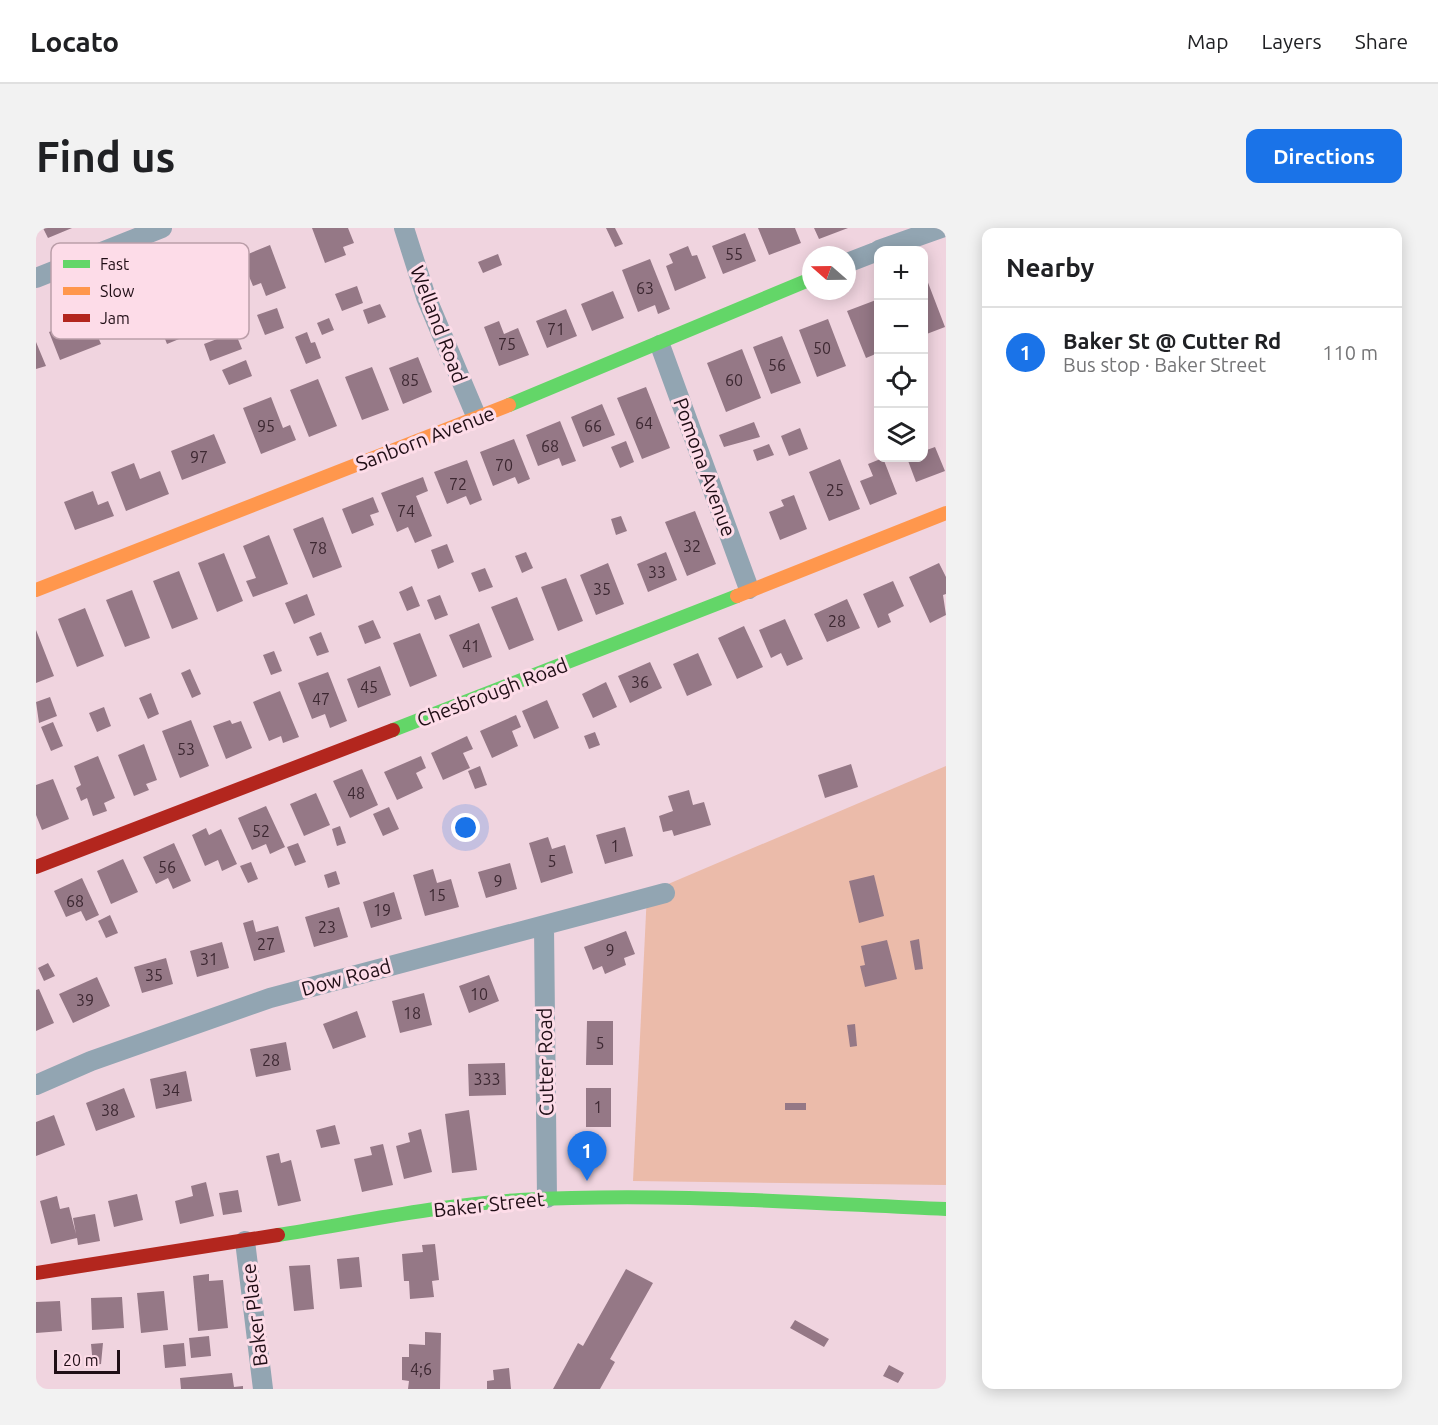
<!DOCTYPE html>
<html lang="en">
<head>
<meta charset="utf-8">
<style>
  :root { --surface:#fff; --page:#f2f2f2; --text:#202124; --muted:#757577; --line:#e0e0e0; --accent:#1a73e8 }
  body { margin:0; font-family:Ubuntu,sans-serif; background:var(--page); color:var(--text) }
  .controls { position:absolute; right:18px; top:18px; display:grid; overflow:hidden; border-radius:12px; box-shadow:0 3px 15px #0003 }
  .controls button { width:54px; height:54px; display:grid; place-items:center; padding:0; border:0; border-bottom:2px solid var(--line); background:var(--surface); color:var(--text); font:30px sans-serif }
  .compass { position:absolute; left:766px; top:18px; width:54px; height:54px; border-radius:50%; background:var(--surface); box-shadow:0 3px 15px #0003; rotate:290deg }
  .scale { position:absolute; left:18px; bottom:15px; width:66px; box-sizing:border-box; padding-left:6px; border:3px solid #200e16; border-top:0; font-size:16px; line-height:21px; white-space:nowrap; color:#200e16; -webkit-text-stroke:4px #fddce8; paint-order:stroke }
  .you { position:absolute; left:430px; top:600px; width:21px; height:21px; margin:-15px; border:4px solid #fff; border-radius:50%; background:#1a73e8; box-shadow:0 0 0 9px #1a73e833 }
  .badge { display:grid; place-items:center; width:39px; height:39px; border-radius:50%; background:var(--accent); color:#fff; font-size:20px; font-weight:700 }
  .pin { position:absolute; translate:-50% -50px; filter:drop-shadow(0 2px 3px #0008) }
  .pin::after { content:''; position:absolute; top:32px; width:21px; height:18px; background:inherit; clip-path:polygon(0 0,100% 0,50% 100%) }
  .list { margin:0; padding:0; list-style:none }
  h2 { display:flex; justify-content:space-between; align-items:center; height:78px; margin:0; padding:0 24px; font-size:26px }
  h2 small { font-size:20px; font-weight:400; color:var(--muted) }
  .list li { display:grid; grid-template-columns:39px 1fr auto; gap:18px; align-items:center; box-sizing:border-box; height:90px; padding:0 24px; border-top:2px solid var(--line) }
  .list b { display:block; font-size:22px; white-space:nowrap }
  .list p { margin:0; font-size:20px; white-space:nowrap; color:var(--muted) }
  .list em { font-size:20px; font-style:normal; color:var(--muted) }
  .icon { flex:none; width:33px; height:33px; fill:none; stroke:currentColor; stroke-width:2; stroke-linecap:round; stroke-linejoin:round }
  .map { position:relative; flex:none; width:910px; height:1161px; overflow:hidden; border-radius:12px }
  header { display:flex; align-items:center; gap:36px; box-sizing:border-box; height:84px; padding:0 30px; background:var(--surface); border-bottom:2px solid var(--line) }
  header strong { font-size:28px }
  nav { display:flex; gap:33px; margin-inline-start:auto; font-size:21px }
  .intro { display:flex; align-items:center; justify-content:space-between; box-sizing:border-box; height:144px; padding:0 36px }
  h1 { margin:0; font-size:42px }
  .button { padding:15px 27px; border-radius:12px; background:var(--accent); color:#fff; font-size:21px; font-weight:700 }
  main { display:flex; gap:36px; padding:0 36px }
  aside { flex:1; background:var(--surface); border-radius:12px; box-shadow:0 3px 15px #0003 }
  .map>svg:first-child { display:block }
  .green { fill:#ebbbaa }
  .building { fill:#957886 }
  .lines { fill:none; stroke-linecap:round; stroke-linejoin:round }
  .street { stroke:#92a5b2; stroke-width:20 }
  .fast { stroke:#63d668; stroke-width:14 }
  .slow { stroke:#ff974d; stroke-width:14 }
  .jam { stroke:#b3261e; stroke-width:14 }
  .labels { text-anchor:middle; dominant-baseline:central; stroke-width:6; stroke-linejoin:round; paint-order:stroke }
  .number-label { font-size:16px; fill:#3d2832 }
  .street-label { font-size:20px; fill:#200e16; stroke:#fddce8 }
  .key { fill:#fddce8; stroke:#bb9ea9; stroke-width:1.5 }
  .key-label { font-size:16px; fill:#200e16 }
</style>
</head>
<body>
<header>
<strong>Locato</strong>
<nav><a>Map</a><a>Layers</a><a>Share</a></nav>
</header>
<div class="intro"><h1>Find us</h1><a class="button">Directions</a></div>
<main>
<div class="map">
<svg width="910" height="1161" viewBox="0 0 910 1161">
  <rect width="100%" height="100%" fill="#f0d4df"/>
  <path class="green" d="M910,538V957L597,953L611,665Z"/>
  <path class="building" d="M7,0H36L12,10Z
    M276,0H312L318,15L307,19L310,27L289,35Z
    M570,0H579L587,16L579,19Z
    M722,0H759L765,15L733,27Z
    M778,0H812L783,11Z
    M709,5L720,33L687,46L676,18Z
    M234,17L250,60L230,68L225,55L217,58L205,29Z
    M652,18L656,28L661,27L670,50L639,63L630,38L637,35L633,26Z
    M462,26L466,37L447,45L442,34Z
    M614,31L634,81L622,86L619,77L602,84L586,42Z
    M891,52L909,99L888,107V53Z
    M321,58L327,75L306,83L299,66Z
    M577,63L588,90L556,103L545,76Z
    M150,64L165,102L131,116L116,78Z
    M840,72L842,125L830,130L811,83Z
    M344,76L350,89L332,96L327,82Z
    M241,80L248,100L229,107L221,87Z
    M530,81L541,108L511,120L500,93Z
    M53,88L65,116L24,132L13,104Z
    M293,90L298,102L286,107L281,95Z
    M792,91L810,138L781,149L763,102Z
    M463,93L468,106L482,100L493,127L463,138L448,99Z
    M199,104L206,121L174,133L168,116Z
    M271,104L275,115L279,114L285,130L270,136L259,109Z
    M746,108L765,155L735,166L717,119Z
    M0,114L10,138L0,141Z
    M706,121L725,170L690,184L671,135Z
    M382,129L396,164L367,176L353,140Z
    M210,132L216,148L193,157L186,142Z
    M336,139L353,182L326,192L309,149Z
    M282,151L301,198L273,209L254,162Z
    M610,159L634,220L606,231L581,170Z
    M235,169L247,200L254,197L260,212L225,226L207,180Z
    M566,176L579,207L547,219L535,189Z
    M524,193L540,233L526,238L523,230L502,238L490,207Z
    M718,194L724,209L688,219L683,207Z
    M764,200L772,221L753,228L745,208Z
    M178,206L190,235L146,252L135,223Z
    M478,211L494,251L482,256L479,249L457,258L444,224Z
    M590,213L598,234L584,240L575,219Z
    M733,216L738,227L721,233L717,222Z
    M899,219L909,243L880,254L871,230H888V223Z
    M847,230L861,266L834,277L824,253L837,248L832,236Z
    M804,231L824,281L793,293L773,244Z
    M431,232L446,272L434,277L430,268L411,276L398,244Z
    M98,235L104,251L124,243L133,266L90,283L75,244Z
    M387,249L392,263L380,268L396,308L379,315L372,299L361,304L345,265Z
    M57,263L62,277L72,273L78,288L39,302L28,274Z
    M758,267L771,301L744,312L733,284L748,278L745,272Z
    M337,269L343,284L334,287L338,297L316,306L306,281Z
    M659,283L680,336L651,348L629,294Z
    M585,288L591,303L580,307L575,291Z
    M287,289L306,339L277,350L257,301Z
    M233,307L252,356L217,369L210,353L220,350L207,318Z
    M411,316L418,334L402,341L395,322Z
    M490,324L497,340L486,345L479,328Z
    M630,324L641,352L612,364L601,336Z
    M188,325L207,373L181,384L162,335Z
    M572,335L588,376L560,387L544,347Z
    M903,335L910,349V366L907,367L910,387L894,395L873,349Z
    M449,340L457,359L443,364L435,345Z
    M143,343L162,391L136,401L117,353Z
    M530,350L547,393L522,403L505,359Z
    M857,353L868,378L852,386L855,394L842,400L827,366Z
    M376,358L384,378L371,383L363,364Z
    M96,362L114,410L89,419L70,372Z
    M271,366L279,387L258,396L249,375Z
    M404,367L412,387L399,392L391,372Z
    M481,369L498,412L473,422L455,379Z
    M811,371L824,400L791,414L778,386Z
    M49,380L68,428L41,439L22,391Z
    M749,391L767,431L751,438L745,425L735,430L723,402Z
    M337,392L345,410L329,416L322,398Z
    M443,395L456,429L427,440L413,407Z
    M708,398L727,439L701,451L682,410Z
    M0,402L18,448L0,455Z
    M285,404L293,424L281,428L273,409Z
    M384,405L401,448L374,459L357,415Z
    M238,423L246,443L235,447L227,427Z
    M662,425L676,457L651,468L637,436Z
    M614,434L626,460L594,475L582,448Z
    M344,438L355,467L322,480L311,451Z
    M154,441L165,466L156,470L145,445Z
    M292,444L311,493L294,500L289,486L276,491L262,455Z
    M570,454L581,479L557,490L546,466Z
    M244,463L263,509L247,515L245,508L233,513L217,474Z
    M115,465L123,486L112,491L103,470Z
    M14,469L21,488L3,495L0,474Z
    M511,472L523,500L498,511L486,483Z
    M68,479L75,498L61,504L53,485Z
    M480,487L485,499L476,503L482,518L456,530L444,503Z
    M155,492L173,538L144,550L126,503Z
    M194,492L196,496L205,493L216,520L190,531L177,498Z
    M17,494L27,518L15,523L5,499Z
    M559,504L564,517L553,521L548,508Z
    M431,508L437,521L427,525L434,540L407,552L395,525Z
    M108,516L121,552L110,556L113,562L98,568L82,527Z
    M62,528L79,570L68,575L71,583L57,588L51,570L45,573L40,560L45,557L38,538Z
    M385,528L390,540L380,545L387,560L361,572L348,544Z
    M815,536L822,559L789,570L782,547Z
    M444,538L451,557L439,561L432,543Z
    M326,541L342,577L314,590L297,553Z
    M17,551L33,591L6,602L0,587V557Z
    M653,562L657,577L668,574L675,597L638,608L636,602L627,604L623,588L637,583L632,568Z
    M280,565L294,597L268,608L254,576Z
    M230,578L249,619L234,626L230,616L216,622L202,590Z
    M353,579L363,601L347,608L337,586Z
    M304,598L310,615L301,618L296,601Z
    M589,599L597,628L569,636L560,607Z
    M170,600L173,607L185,601L201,636L186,643L182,632L169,638L156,607Z
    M512,609L516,621L529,617L537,645L505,655L493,615Z
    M138,615L155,653L137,661L132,650L120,656L107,629Z
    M262,615L270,634L259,638L251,619Z
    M87,631L102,664L75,676L61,643Z
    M215,634L222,651L212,655L204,638Z
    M474,635L481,661L450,670L442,644Z
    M397,641L401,655L415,651L423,679L389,688L377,647Z
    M300,643L304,656L292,660L288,647Z
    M838,647L848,688L823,695L813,653Z
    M46,650L63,687L50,693L45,683L30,689L18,663Z
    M358,664L366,691L335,700L327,674Z
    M303,679L312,709L278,719L269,689Z
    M74,687L82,705L70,710L62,693Z
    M217,692L220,704L242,698L249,724L218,733L207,695Z
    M590,703L599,726L588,730L590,737L569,746L566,738L557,742L548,719Z
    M883,711L887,741L879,742L874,713Z
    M851,712L861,751L829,759L824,738L829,737L825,718Z
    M186,714L193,740L161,749L154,723Z
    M130,730L137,756L106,765L98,739Z
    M12,735L19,748L8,753L2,740Z
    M453,747L463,773L433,785L423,758Z
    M61,749L74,778L37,795L23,766Z
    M3,761L18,795L0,803V762Z
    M388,765L396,797L364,805L356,773Z
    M321,783L330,809L297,821L287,796Z
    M551,793H577V837H550Z
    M819,796L821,818L814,819L811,797Z
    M250,814L255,842L220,849L214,821Z
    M469,835L470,867L433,868L432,836Z
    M150,843L156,873L120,881L114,851Z
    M88,860L99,889L60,903L50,875Z
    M550,860H575V899H550Z
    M749,875H770V882H749Z
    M433,882L441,942L416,945L409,886Z
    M18,887L29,917L0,928V894Z
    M299,897L304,916L285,920L280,902Z
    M385,901L396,944L368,951L360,918L374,914L372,905Z
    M347,916L357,957L326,964L318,931L336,927L334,919Z
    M243,925L245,935L255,932L265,973L242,978L230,928Z
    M170,954L178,988L144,996L139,973L157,968L155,958Z
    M202,962L206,984L187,987L183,965Z
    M101,966L107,992L78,999L72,973Z
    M21,968L24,981L33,979L40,1006L37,990L59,986L64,1013L42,1017L41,1010L15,1016L4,973Z
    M399,1016L403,1052L396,1053L398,1069L374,1071L373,1053H368L366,1026L387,1024L386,1017Z
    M323,1029L326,1059L304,1061L301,1031Z
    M274,1037L278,1081L258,1083L253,1038Z
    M590,1041L617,1055L574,1131L579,1134L564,1161H517L542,1115L547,1118Z
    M173,1046V1053L187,1052L192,1100L162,1103L157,1048Z
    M128,1063L132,1102L105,1105L101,1065Z
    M86,1069L88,1100L56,1102L55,1070Z
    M24,1073L26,1103L0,1105V1074Z
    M759,1092L793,1111L788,1119L754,1100Z
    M389,1104L405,1105L404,1161H372L373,1153L366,1152V1129H373V1116L389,1117Z
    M173,1108L175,1128L155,1130L153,1110Z
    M67,1115L65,1136L57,1137L55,1116Z
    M148,1115L150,1138L129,1140L127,1117Z
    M853,1137L868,1145L862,1155L847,1148Z
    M473,1140L475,1161H451V1153L458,1152L457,1142Z
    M196,1145L198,1159L207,1158V1161H145L144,1150Z"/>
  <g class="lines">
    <path class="street" d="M368,0L390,69L441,190
      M843,22L905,0
      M811,35L842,23
      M0,50L126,0
      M624,117L713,361
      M508,699L511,970
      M0,857L55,833L234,770L629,665
      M209,1013L227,1161"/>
    <path class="fast" d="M473,177L775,51
      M357,502L701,368
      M242,1007C323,994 403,977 484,972C626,964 769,975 910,981"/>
    <path class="slow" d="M0,362L473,177
      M701,368L910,285"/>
    <path class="jam" d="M0,639L357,502
      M0,1045L242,1007"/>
  </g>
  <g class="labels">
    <g class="number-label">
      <text x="698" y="26">55</text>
      <text x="609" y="60">63</text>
      <text x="520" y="101">71</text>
      <text x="471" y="116">75</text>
      <text x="786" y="120">50</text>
      <text x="741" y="137">56</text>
      <text x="374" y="152">85</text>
      <text x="698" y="152">60</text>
      <text x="608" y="195">64</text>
      <text x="230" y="198">95</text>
      <text x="557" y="198">66</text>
      <text x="514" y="218">68</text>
      <text x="163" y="229">97</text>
      <text x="468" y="237">70</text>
      <text x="422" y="256">72</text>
      <text x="799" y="262">25</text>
      <text x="370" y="283">74</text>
      <text x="656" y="318">32</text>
      <text x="282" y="320">78</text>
      <text x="621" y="344">33</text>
      <text x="566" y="361">35</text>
      <text x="801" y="393">28</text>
      <text x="435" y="418">41</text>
      <text x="604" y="454">36</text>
      <text x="333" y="459">45</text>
      <text x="285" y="471">47</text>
      <text x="150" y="521">53</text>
      <text x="320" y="565">48</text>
      <text x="225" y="603">52</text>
      <text x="579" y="618">1</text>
      <text x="516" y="633">5</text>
      <text x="131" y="639">56</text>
      <text x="462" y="653">9</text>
      <text x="401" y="667">15</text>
      <text x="39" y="673">68</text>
      <text x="346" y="682">19</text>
      <text x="291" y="699">23</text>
      <text x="230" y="716">27</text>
      <text x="574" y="722">9</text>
      <text x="173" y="731">31</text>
      <text x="118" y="747">35</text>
      <text x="443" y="766">10</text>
      <text x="49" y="772">39</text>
      <text x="376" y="785">18</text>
      <text x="564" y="815">5</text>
      <text x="235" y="832">28</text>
      <text x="451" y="851">333</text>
      <text x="135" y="862">34</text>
      <text x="562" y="879">1</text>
      <text x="74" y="882">38</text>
      <text x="385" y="1141">4;6</text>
    </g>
    <g class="street-label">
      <text transform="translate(403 96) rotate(69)">Welland Road</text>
      <text transform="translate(389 210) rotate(-21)">Sanborn Avenue</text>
      <text transform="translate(669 239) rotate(70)">Pomona Avenue</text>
      <text transform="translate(456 464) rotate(-21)">Chesbrough Road</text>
      <text transform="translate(310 749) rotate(-15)">Dow Road</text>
      <text transform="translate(509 834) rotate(-91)">Cutter Road</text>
      <text transform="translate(453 976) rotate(-6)">Baker Street</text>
      <text transform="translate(218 1087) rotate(-97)">Baker Place</text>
    </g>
  </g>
  <rect x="15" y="15" width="198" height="96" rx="9" class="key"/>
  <rect x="27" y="32" width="27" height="8" fill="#63d668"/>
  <rect x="27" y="59" width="27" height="8" fill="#ff974d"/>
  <rect x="27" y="86" width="27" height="8" fill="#b3261e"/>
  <g class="key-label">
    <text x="64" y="42">Fast</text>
    <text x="64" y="69">Slow</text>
    <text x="64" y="96">Jam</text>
  </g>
</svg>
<div class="controls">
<button>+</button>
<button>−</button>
<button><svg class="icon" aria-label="locate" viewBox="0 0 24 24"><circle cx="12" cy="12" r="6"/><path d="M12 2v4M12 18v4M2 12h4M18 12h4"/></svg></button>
<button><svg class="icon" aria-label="layers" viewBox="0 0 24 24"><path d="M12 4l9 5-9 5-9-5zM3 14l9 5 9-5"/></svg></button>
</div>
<svg class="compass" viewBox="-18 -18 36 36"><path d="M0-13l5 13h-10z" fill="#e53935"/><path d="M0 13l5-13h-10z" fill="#757577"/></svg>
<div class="scale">20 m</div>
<div class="you"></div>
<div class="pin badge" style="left:551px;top:953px">1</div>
</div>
<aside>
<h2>Nearby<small></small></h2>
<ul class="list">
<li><span class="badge">1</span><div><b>Baker St @ Cutter Rd</b><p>Bus stop · Baker Street</p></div><em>110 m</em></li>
</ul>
</aside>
</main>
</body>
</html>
